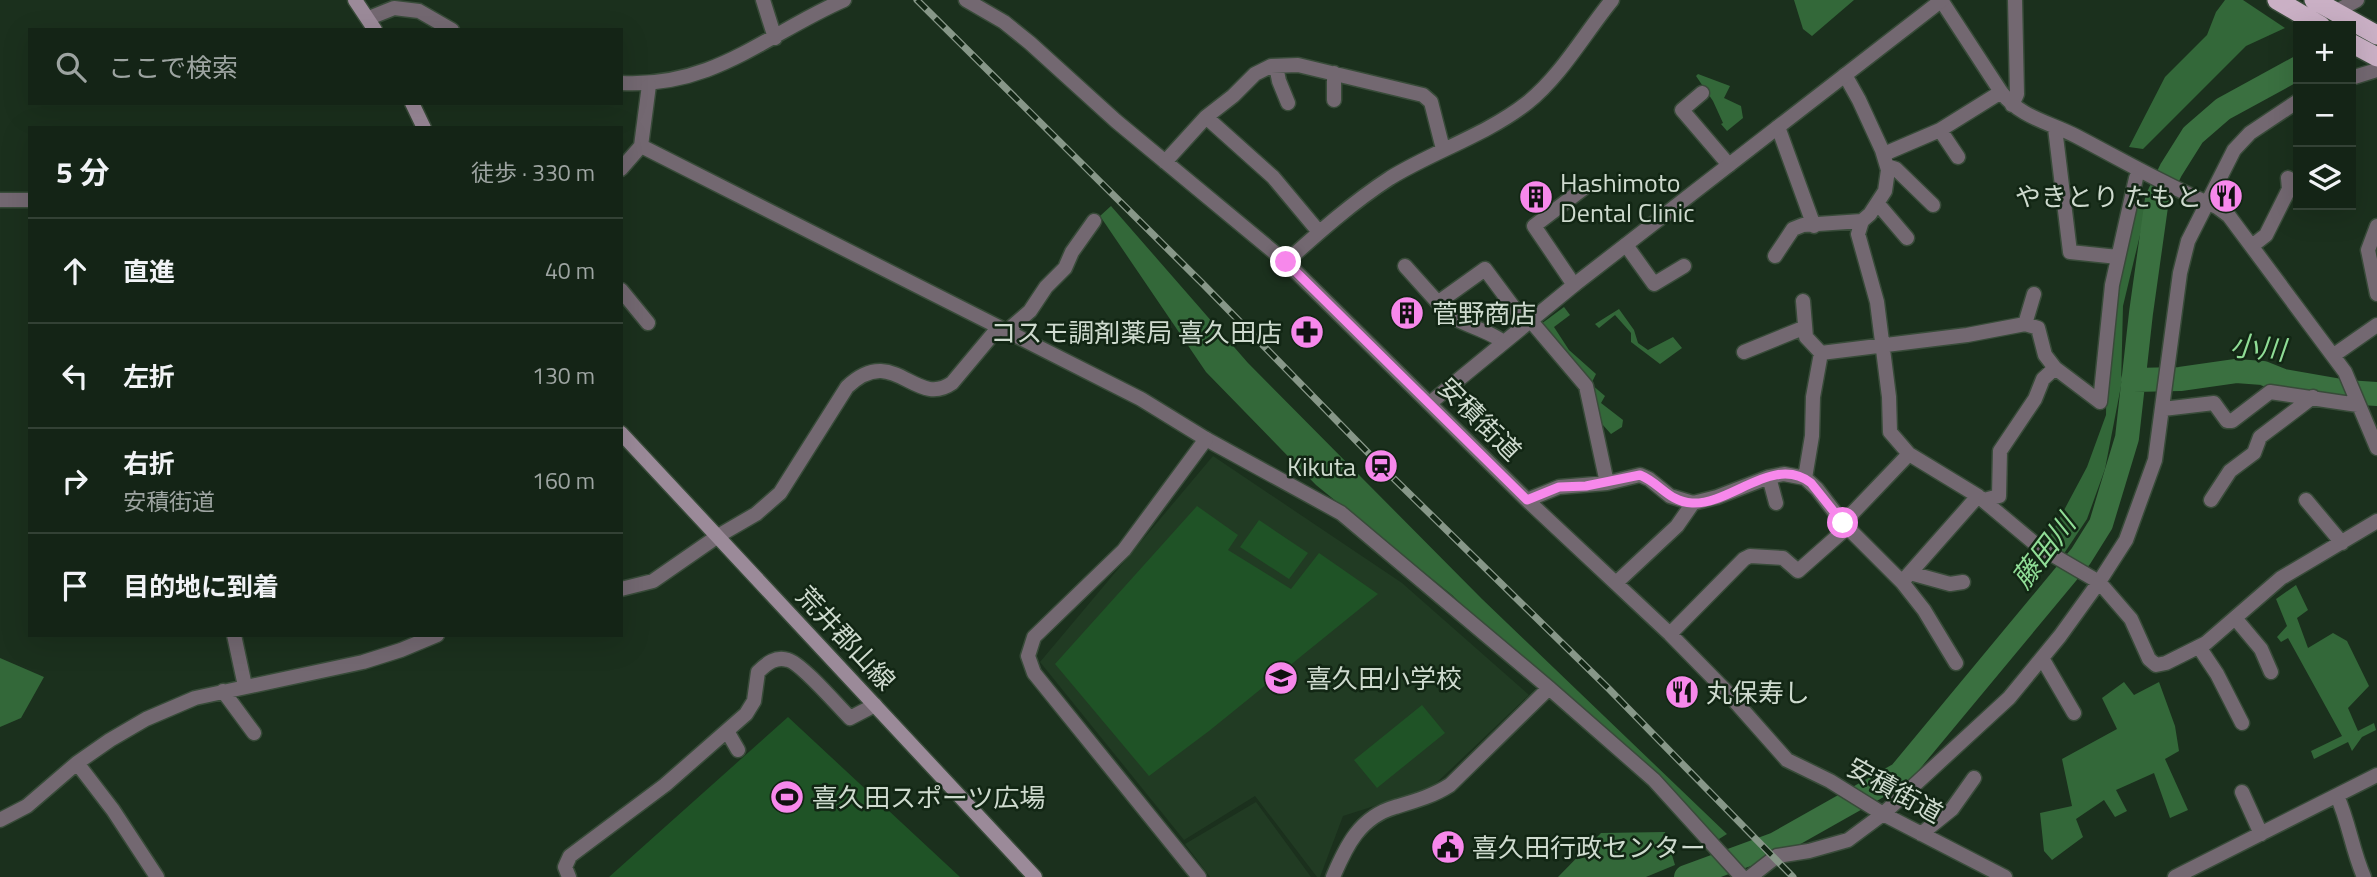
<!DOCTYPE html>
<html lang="ja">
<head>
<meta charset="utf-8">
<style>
  :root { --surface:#142416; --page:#1d2c1f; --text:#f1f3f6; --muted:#9da4a1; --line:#334135 }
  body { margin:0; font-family:"Titillium Web","Noto Sans JP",sans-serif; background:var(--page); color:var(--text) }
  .controls { position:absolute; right:21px; top:21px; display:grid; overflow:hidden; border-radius:0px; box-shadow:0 7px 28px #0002 }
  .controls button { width:63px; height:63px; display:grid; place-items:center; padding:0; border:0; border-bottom:2px solid var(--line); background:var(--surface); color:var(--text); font:35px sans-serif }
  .stop { position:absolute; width:21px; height:21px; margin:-16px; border:5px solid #f788eb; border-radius:50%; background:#fff }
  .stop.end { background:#f788eb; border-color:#fff; box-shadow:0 2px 7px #0008 }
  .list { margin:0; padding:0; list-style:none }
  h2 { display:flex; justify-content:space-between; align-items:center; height:91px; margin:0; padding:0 28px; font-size:30px }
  h2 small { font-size:23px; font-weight:400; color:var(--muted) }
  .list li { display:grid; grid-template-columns:46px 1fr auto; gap:21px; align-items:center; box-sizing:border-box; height:105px; padding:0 28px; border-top:2px solid var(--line) }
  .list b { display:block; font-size:26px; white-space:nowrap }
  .list p { margin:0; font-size:23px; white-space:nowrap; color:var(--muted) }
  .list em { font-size:23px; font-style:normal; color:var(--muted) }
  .icon { flex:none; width:38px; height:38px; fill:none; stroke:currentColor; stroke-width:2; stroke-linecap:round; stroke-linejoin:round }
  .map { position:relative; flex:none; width:2377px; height:877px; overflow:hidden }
  .search { position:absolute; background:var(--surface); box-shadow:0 7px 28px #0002; left:28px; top:28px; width:595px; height:77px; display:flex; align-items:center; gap:18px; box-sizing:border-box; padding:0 24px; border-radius:0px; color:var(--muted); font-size:26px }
  .panel { position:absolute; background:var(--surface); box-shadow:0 7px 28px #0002; left:28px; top:126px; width:595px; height:511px; border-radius:0px }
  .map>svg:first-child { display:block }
  .built { fill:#213b23 }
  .green { fill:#1f5326 }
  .forest { fill:#336839 }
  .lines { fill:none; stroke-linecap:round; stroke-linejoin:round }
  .river { stroke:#3a7040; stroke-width:24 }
  .minor-casing { stroke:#384b39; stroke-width:17 }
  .tertiary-casing { stroke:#384b39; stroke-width:17 }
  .secondary-casing { stroke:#384b39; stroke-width:17 }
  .trunk-casing { stroke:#384b39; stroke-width:22 }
  .minor { stroke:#736871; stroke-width:14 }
  .tertiary { stroke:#736871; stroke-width:14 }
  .secondary { stroke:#9b8a99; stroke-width:14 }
  .trunk { stroke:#cab0c5; stroke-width:19 }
  .rail-casing { stroke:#879788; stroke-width:7 }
  .rail { stroke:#122614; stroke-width:4.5; stroke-dasharray:13; stroke-linecap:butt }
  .route { stroke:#f788eb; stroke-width:9 }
  .labels { text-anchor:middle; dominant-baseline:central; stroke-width:5; stroke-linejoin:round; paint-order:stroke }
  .poi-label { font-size:26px; fill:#cedace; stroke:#122614; text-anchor:start }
  .street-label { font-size:26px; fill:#cedace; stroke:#122614 }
  .water-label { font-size:28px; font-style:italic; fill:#90dd96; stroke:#122614 }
</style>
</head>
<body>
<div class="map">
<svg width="2377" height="877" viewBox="0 0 2377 877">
  <rect width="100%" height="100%" fill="#1b301d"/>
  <path class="built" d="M1213,456L1402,583L1529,695L1431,788L1343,816L1320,877H1317L1255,796L1184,840L1040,662Z
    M1256,802L1311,877H1210L1185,844Z"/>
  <path class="green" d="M1197,506L1238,535L1228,550L1291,589L1319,553L1378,594L1209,731L1149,776L1055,664Z
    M1259,520L1308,553L1289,579L1240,547Z
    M1422,705L1445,733L1377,788L1354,760Z
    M788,717L960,877H609Z"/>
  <path class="forest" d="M1794,0H1854L1812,36L1803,29Z
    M2225,0H2243L2285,28L2246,46L2143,149L2129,147L2165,77L2207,35L2216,12Z
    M1698,74L1730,86L1724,98L1741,106L1743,118L1727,131L1721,124L1723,123L1713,101L1696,76Z
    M1111,206L1248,363L1482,599L1727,834L1711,844L1452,595L1316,485L1206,372L1100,216Z
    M2136,206L2146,210L2123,306L2121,386L2105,469L2087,519L2063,555L2046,544L2087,467L2106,415L2107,353L2117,280Z
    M1564,307L1570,315L1554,327L1569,350L1596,374L1591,384L1605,396L1601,403L1623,420L1622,427L1611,434L1602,424L1587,382L1541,324Z
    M1619,309L1634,330L1638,343L1648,350L1673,337L1682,348L1660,364L1631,342V333L1615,315L1599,328L1595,324Z
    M2296,585L2308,610L2297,618L2308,648L2333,633L2347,641L2369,686L2348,708L2358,731L2374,723L2376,730L2362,737L2352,751L2348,742L2314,759L2311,751L2342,736L2288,638L2281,642L2277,637L2287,626L2276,599Z
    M0,658L44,677L21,718L0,727Z
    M2124,682L2134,695L2159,682L2175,726L2179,751L2165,759L2188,810L2170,818L2154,773L2116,790L2127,811L2115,817L2104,800L2076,819L2083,837L2052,860L2044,851L2040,813L2072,806L2062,759L2117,729L2102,698Z
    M1665,832L1675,865L1646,877H1558L1601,833Z"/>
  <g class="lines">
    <path class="river" d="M2133,380L2180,379L2236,371L2263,373L2283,381L2347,392L2377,394
      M1686,877L1776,844L1900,774L2081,556L2101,524L2127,438L2141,313L2157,199L2171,170L2193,135L2223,109L2298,68"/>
    <g class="minor-casing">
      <path id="minor" d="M763,0L775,38
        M966,0L1004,22L1030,43L1116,121L1286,262L1527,500L1670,634L1725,690L1787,760L1830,781L1883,814L2005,877
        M1941,0L2001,92C2021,118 2049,122 2076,136C2122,160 2168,187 2217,207L2229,216L2345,372L2377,448
        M2335,12L2357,0
        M369,18L394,8L419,11L452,30
        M1276,66L1279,81L1288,103
        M1845,75L1859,100L1882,150L1888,170L1885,191L1870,214L1862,221L1858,234L1877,302L1889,397L1890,432L1909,454
        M2351,78L2377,70
        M621,83C714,88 766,34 844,0
        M1702,93L1682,110L1729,165
        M1334,100V73
        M2012,105L2017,94L2015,0
        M1206,117L1233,96L1255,74L1271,66L1298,65L1423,95L1431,102L1443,149
        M1778,127L1814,226
        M2055,128L2070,252L2118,257
        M1940,130L1958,157
        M1884,154L1940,130L2001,92
        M1165,162L1206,117L1273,177L1319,232
        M1887,166L1896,169L1933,205
        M1878,204L1907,238
        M2377,226L2368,250L2377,294
        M1626,245L1654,284L1684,266
        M2252,246L2266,235L2289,189L2288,178
        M1775,256L1793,229L1803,225L1862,221
        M1286,262C1318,233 1353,202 1390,178C1434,151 1486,135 1527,103C1561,76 1585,33 1612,0
        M1405,266L1440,305
        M1574,285L1534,226L1584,188
        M621,290L648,323
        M1803,301L1806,337L1821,353L1813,397L1812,436L1805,478
        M1530,320L1586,386L1607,483L1640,475L1649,479L1670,496L1693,503L1717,497L1769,477L1784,474L1805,478L1817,489L1843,523L1902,582L1924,610L1956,663
        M2025,324L2038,328L2045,355L2055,368L2100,402
        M1007,331L1030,311L1046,287L1065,268L1072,252L1094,221
        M1503,342C1487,328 1449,323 1440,305L1443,299L1485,269L1526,324
        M1744,352L1803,328
        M1821,353L1967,335L2025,324L2034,294
        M2334,355L2377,325
        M2100,402L2112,285L2136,178
        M2163,409L2214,403L2227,421H2232L2270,392L2358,405
        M1206,439L1341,513L1549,688L1654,780L1742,877
        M1769,477L1776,503
        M1527,500L1559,487L1607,483
        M1984,500L1999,496L2000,451L2035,399L2043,379L2055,368
        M2211,500L2230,471L2254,453L2260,437L2313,397
        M2306,500L2342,543
        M1910,573L1950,584L1963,582
        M1902,582L1978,496
        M1616,583L1677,526L1693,503
        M621,589L653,581L718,536L756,514L780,493L847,387C894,342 915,409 952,383L998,328
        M2235,618L2261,649L2271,672
        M1670,634L1744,559L1750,556L1783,558L1798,571L1841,533L1843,523L1909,454L1978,496L2039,547L2099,582L2131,619L2149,659L2156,665L2166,663L2206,643L2281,578L2377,521
        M234,635L245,686
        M2199,647L2217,674L2242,723
        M2042,658L2074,713
        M223,691L254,733
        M727,731L738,750
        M77,763L113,810L157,877
        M2242,792L2261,834
        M2337,796C2349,822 2352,850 2364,877
        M0,820L27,806L77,763L110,740L146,719L195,698L363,662L401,650L437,635
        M1921,834L1952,809L1974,778
        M569,877L565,867L570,856L665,785L746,714L754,701L758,672C767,663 776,656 788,660C801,663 838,706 850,718L875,705
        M1333,877C1346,846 1360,817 1395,807C1415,801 1433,796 1450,785L1549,688
        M1750,877L1777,856L1809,851L1848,840L1883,814L2009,698L2060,636L2099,582L2126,540L2155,460L2180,273L2188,241L2234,150L2250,133L2298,101
        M2175,877L2377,775"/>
    </g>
    <g class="tertiary-casing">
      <path id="tertiary" d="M641,146L1141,399L1206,439L1124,550L1034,637L1028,656L1034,673L1199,877
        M621,169L641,146L649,85
        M0,200H30
        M1430,403L1574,285L1942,0"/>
    </g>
    <g class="secondary-casing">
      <path id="secondary" d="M355,0L375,30
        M412,103L424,128
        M621,433L1035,877"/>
    </g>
    <g class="trunk-casing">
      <path id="trunk" d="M2277,0L2321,26
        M2314,0L2377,35
        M2351,43L2377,57"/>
    </g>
    <use href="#minor" class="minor"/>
    <use href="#tertiary" class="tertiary"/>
    <use href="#secondary" class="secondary"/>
    <use href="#trunk" class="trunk"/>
    <g class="rail-casing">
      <path id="rail" d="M917,0L1204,285L1381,466L1609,689L1793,877"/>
    </g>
    <use href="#rail" class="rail"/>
  </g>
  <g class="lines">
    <path class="route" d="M1286,262L1527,500L1559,487L1586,486L1640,475C1660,483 1669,502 1692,503C1731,505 1774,454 1811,483L1843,523"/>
  </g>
  <defs>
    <g id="restaurant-disc" transform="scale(1.75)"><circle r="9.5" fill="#f788eb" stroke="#122614"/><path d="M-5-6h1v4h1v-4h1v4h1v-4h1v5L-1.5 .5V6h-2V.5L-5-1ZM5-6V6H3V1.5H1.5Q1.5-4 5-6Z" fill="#111"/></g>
    <g id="building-disc" transform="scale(1.75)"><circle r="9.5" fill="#f788eb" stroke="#122614"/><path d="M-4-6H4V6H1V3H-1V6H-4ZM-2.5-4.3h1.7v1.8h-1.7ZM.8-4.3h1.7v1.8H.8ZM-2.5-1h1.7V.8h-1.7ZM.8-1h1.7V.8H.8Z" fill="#111"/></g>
    <g id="pharmacy-disc" transform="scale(1.75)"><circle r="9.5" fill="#f788eb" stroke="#122614"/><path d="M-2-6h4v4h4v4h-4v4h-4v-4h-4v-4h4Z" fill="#111"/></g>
    <g id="station-disc" transform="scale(1.75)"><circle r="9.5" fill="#f788eb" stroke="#122614"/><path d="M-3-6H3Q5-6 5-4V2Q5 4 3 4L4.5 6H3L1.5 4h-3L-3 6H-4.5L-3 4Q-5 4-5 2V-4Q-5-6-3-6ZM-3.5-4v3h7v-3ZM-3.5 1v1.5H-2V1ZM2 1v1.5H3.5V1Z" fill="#111"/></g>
    <g id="school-disc" transform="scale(1.75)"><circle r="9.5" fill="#f788eb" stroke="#122614"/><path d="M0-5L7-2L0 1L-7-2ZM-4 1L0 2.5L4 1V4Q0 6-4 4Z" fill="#111"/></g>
    <g id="stadium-disc" transform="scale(1.75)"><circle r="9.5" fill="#f788eb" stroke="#122614"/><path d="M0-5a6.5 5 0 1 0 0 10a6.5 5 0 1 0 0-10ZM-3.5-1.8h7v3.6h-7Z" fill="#111"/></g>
    <g id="civic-disc" transform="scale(1.75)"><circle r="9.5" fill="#f788eb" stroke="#122614"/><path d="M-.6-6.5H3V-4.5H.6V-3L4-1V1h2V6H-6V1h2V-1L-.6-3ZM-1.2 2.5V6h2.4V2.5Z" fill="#111"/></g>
  </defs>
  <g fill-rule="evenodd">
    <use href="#restaurant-disc" x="2226" y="196"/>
    <use href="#building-disc" x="1536" y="197"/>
    <use href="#building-disc" x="1407" y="313"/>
    <use href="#pharmacy-disc" x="1307" y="332"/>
    <use href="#station-disc" x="1381" y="466"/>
    <use href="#school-disc" x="1281" y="678"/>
    <use href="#restaurant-disc" x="1682" y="692"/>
    <use href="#stadium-disc" x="787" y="797"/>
    <use href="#civic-disc" x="1448" y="847"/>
  </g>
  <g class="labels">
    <g class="poi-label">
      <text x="1560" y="182">Hashimoto<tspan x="1560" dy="30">Dental Clinic</tspan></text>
      <text x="2202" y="196" text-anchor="end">やきとり たもと</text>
      <text x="1432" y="313">菅野商店</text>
      <text x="1282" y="332" text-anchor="end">コスモ調剤薬局 喜久田店</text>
      <text x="1356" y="466" text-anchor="end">Kikuta</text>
      <text x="1306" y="678">喜久田小学校</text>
      <text x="1706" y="692">丸保寿し</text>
      <text x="812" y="797">喜久田スポーツ広場</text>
      <text x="1472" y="847">喜久田行政センター</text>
    </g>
    <g class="street-label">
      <text transform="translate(1480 419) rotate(45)">安積街道</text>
      <text transform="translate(846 638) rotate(47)">荒井郡山線</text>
      <text transform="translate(1895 790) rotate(29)">安積街道</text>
    </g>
    <g class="water-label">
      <text transform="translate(2258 347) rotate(5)">小川</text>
      <text transform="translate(2043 551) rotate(-53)">藤田川</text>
    </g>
  </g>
</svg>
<div class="controls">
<button>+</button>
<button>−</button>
<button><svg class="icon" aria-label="layers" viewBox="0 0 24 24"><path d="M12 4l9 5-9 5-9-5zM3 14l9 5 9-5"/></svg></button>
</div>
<div class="stop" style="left:1843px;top:523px"></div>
<div class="stop end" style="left:1286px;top:262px"></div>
<div class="search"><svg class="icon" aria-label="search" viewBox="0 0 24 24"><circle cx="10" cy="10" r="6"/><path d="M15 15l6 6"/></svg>ここで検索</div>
<section class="panel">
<h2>5 分<small>徒歩 · 330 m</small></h2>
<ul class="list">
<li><svg class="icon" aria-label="ahead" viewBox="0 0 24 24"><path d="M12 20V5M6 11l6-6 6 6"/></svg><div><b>直進</b></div><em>40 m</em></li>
<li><svg class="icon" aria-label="left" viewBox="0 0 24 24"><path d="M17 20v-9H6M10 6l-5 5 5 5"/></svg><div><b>左折</b></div><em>130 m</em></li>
<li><svg class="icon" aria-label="right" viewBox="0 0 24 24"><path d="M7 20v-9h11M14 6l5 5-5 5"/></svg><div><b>右折</b><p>安積街道</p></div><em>160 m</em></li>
<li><svg class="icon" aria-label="arrive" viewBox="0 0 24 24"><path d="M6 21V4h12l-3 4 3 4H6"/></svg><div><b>目的地に到着</b></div></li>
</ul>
</section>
</div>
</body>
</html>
